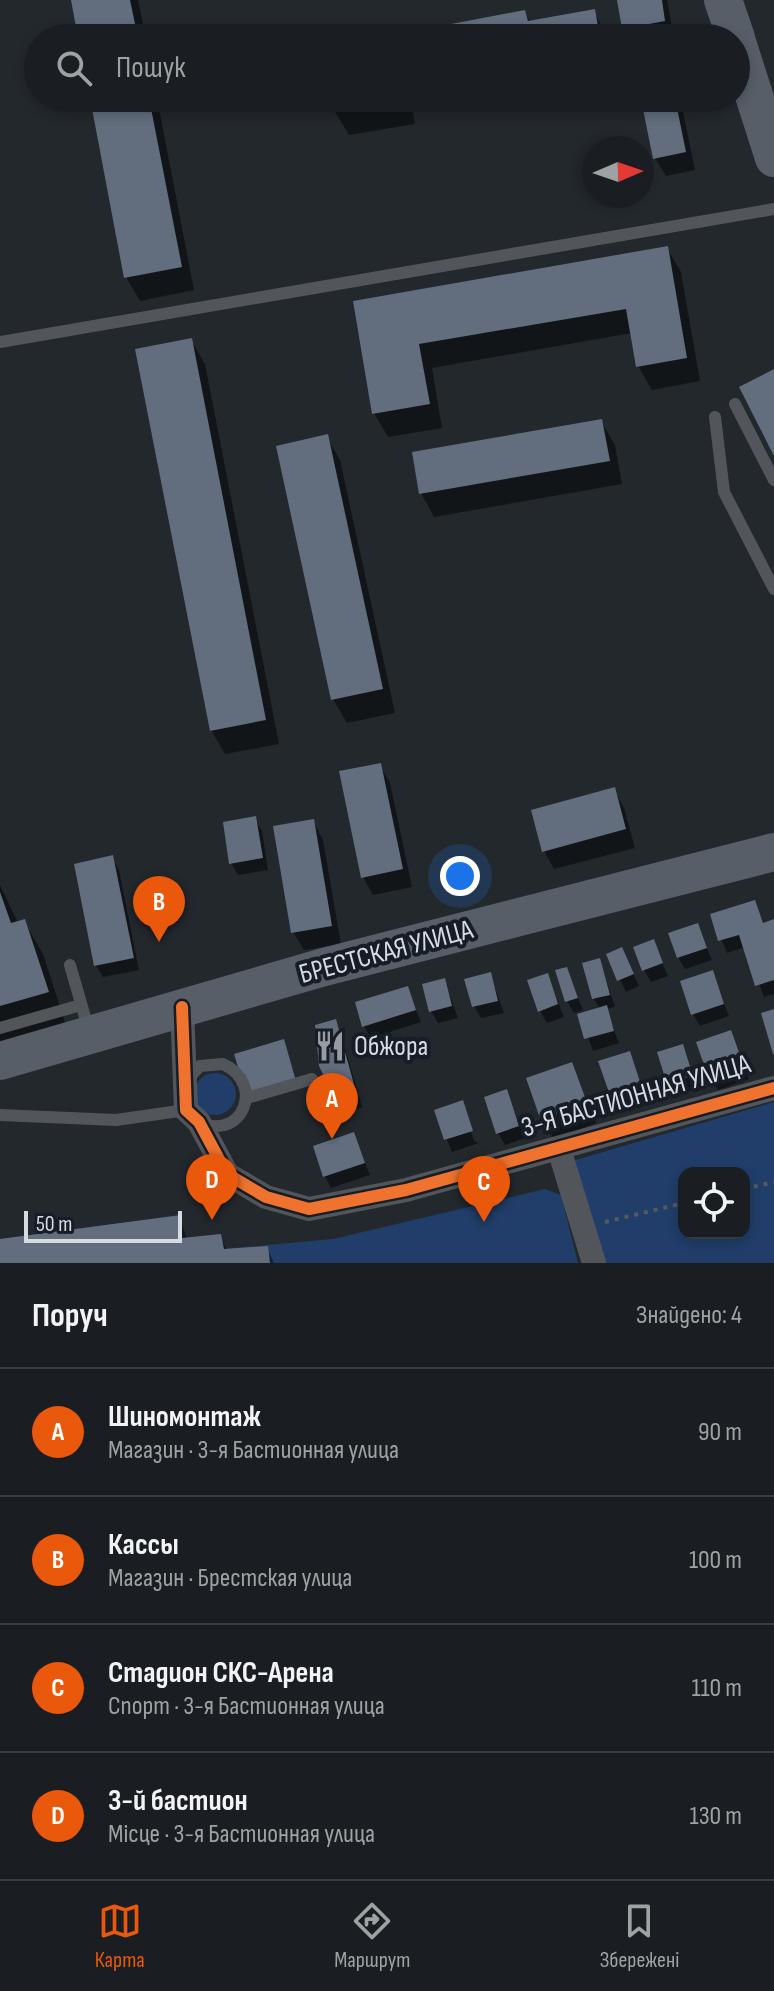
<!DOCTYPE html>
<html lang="uk">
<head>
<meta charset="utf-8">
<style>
  :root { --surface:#1a1e22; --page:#23272a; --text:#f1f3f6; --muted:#9fa2a5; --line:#383c40; --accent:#ea580c }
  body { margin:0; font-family:"Sofia Sans Condensed",sans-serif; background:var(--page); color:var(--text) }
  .controls { position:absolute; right:24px; bottom:24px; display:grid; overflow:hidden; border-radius:16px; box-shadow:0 4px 12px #0003 }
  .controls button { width:72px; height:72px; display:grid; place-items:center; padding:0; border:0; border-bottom:2px solid var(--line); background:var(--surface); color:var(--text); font:40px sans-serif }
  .compass { position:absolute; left:582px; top:136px; width:72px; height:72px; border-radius:50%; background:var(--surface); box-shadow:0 4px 12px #0003; rotate:88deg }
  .scale { position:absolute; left:24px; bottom:20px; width:158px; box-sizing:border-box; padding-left:8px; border:4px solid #d6dbe2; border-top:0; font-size:22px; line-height:28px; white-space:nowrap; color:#d6dbe2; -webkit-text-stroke:6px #161d27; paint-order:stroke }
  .you { position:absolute; left:460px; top:876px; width:28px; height:28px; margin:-20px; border:6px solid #fff; border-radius:50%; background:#1a73e8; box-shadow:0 0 0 12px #1a73e833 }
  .badge { display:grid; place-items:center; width:52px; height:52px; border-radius:50%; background:var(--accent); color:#fff; font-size:26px; font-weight:700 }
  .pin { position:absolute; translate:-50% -66px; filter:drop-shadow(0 2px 4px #0008) }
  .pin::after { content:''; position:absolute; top:42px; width:28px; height:24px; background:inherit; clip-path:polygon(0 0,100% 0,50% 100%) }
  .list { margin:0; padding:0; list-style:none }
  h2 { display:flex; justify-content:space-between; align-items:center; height:104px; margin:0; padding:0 32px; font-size:34px }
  h2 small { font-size:26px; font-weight:400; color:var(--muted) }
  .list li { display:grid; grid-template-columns:52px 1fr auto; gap:24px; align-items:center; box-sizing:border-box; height:128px; padding:0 32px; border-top:2px solid var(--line) }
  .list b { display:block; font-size:30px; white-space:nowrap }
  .list p { margin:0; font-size:26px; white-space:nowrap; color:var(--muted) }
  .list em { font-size:26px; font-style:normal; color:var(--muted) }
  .icon { flex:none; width:44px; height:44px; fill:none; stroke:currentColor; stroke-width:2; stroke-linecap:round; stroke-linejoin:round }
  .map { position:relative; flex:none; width:774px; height:1263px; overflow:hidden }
  .search { position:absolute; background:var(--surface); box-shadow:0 4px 12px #0003; left:24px; right:24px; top:24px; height:88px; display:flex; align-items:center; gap:20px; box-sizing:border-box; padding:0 28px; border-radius:44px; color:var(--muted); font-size:30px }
  .sheet { height:616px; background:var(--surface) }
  nav { display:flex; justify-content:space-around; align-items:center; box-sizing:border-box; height:112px; border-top:2px solid var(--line); background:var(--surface); font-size:22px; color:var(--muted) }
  nav a { display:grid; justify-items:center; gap:4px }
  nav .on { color:var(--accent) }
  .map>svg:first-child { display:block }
  .green { fill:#203e69; fill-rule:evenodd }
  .shadow { fill:#0007 }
  .building { fill:#626d7d }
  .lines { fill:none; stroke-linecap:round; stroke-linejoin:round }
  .path { stroke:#575a5d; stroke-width:4; stroke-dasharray:4 6; stroke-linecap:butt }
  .lane { stroke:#52565a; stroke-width:12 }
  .street { stroke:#52565a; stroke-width:24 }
  .primary { stroke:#575e68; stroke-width:38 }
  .cycleway-casing { stroke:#161d27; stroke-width:17 }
  .cycleway { stroke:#ef722f; stroke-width:12 }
  .labels { text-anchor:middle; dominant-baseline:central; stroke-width:8; stroke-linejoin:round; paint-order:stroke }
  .street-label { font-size:28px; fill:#d6dbe2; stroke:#161d27 }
  .poi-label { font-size:28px; fill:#d6dbe2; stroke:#161d27; text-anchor:start }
</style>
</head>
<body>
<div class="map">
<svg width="774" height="1263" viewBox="0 0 774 1263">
  <rect width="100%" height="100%" fill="#23282d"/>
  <path class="green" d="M194 1094a21 21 0 1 1 42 0a21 21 0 1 1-42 0Z
    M774,1102V1263H597L572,1161ZM684,1173H744V1233H684Z
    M545,1189L561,1195L578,1263H0V1239L181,1215L183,1238L221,1234L224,1249L333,1239Z"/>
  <path class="shadow" d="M73,0H138L146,38H80Z
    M619,0H667L674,38H630Z
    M524,12L531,23L594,12L608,38H381Z
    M92,98H157L194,290L140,301L126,277Z
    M332,98H453L412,106L415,124L349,135L335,112Z
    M655,98H675L683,112L695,170L666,176L655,158L643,101Z
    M667,248L681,272L700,381L652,390L638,366L632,333L432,368L442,428L388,437L374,413L355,302Z
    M191,340L205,364L279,744L225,754L211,730Z
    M601,421L615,445L622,484L434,517L421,493Z
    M327,437L340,460L395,713L347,723L333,699Z
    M380,765L390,783L412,887L373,895L363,877Z
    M614,790L624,808L635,848L554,869L544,851Z
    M255,819L262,831L268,870L238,875L231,863Z
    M313,821L323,840L341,944L304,950L293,932Z
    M112,858L119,870L139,970L103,977L96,966Z
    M0,885L18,923L24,921L43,954L66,1025L0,1044Z
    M754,902L764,924L774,922V994L764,997L745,947L727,953L712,915Z
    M697,925L712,960L685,969L678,957Z
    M653,942L668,976L651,982L644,970Z
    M622,949L639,986L626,992L608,955Z
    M599,960L615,1007L606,1009L619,1043L593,1051L580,1015L600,1009L594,999Z
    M566,969L583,1010L574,1013L567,1001Z
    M712,973L729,1016L700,1026L693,1014Z
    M490,974L504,1013L481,1018L474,1006Z
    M547,975L564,1017L547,1023L540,1011Z
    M444,980L458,1018L438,1023L431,1011Z
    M407,988L421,1022L371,1038L364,1026Z
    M335,1022L341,1034L362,1107L345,1112L338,1100Z
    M730,1032L749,1079L718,1090L711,1078Z
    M682,1046L698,1088L676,1095L669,1083Z
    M629,1053L648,1103L620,1113L601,1063Z
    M572,1064L596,1123L553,1139L528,1079Z
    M506,1091L525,1138L505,1145L498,1133Z
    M462,1103L474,1141L479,1143L452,1152L436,1112Z
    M353,1134L370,1175L331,1188L325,1176Z
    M180,1218L187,1239L220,1236L227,1251L267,1248L274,1263H0V1241Z"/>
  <path class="building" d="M71,0H130L138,38H78Z
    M617,0H662L665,21L622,29Z
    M595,9L600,38H378L525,10L528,21Z
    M90,98H149L182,267L124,278Z
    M330,98H404V100L333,112Z
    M675,98L686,152L653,159L641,99Z
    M668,246L687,358L636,367L626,309L419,344L430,404L372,414L353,301Z
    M192,338L266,720L210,731L135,349Z
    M774,369V456L739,387Z
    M602,419L610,461L419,494L412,452Z
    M328,434L383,689L331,700L276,446Z
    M381,763L403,869L361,878L339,771Z
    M615,787L626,829L542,852L531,810Z
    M256,816L263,858L229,864L223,822Z
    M314,819L332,926L291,933L273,826Z
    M113,855L134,958L94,966L74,864Z
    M0,892L11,923L25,919L49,992L0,1006Z
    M755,900L763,923L774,919V980L755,986L739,935L718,941L710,914Z
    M698,923L707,948L677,958L668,933Z
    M654,939L663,963L642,971L633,947Z
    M622,947L634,974L617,981L606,954Z
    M600,958L610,995L592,999L582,963Z
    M567,967L578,998L565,1002L555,970Z
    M713,970L724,1004L691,1015L680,981Z
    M491,972L498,1001L472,1007L464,979Z
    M548,973L558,1004L538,1012L527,980Z
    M445,978L452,1006L429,1012L422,984Z
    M408,986L416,1010L362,1027L355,1002Z
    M607,1005L614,1031L584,1039L577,1014Z
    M774,1009V1054H773L761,1013Z
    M336,1019L357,1095L336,1101L319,1066L315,1025Z
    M731,1030L744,1066L709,1079L696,1042Z
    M284,1039L296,1081L247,1096L234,1054Z
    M683,1044L693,1076L667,1084L657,1052Z
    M630,1051L643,1091L612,1101L598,1061Z
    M572,1062L588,1105L541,1121L526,1078Z
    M507,1089L519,1126L496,1134L484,1097Z
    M463,1100L473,1131L444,1140L434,1110Z
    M354,1132L365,1163L323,1177L313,1146Z
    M181,1215L182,1238L221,1234L224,1249L268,1246L270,1263H0V1239Z"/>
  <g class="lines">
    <path class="path" d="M744,1189L774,1182
      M605,1222L684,1203"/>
    <path class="lane" d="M0,342L774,209
      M735,404L774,480
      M715,417L724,492L774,589
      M70,965L89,1031
      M0,1028L81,1005
      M186,1081L200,1066L223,1064C266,1084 242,1140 202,1123
      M247,1098L312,1079
      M0,1115L116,1120L186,1110"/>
    <path class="street" d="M182,1007L186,1110L199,1122L227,1174L266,1197L309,1209L406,1190L774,1088
      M559,1149L594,1263"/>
    <path class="primary" d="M723,0L736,38
      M736,39L774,158
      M0,1061L324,967L774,852"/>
    <g class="cycleway-casing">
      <path id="cycleway" d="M182,1007L186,1110L199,1122L227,1174L266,1197L309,1209L406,1190L774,1088"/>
    </g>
    <use href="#cycleway" class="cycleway"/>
  </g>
  <defs>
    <g id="restaurant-bare" transform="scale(2.4)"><path d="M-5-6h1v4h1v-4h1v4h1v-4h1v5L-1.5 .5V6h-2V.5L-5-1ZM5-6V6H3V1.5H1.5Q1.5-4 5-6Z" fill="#979ca3" stroke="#161d27" stroke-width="2.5" paint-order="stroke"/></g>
  </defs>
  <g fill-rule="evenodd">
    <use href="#restaurant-bare" x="330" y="1046"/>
  </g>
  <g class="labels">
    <g class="street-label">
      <text transform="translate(386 952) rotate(-15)">БРЕСТСКАЯ УЛИЦА</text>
      <text transform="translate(636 1096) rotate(-16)">3-Я БАСТИОННАЯ УЛИЦА</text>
    </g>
    <g class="poi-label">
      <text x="354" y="1046">Обжора</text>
    </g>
  </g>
</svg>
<div class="controls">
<button><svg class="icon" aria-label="locate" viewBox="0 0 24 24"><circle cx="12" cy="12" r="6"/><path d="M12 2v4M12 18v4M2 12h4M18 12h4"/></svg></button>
</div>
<svg class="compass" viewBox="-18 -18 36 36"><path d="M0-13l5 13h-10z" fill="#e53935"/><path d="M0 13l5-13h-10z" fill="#9fa2a5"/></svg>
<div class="scale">50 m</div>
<div class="you"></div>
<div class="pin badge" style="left:332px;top:1139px">A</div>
<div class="pin badge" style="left:159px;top:942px">B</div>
<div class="pin badge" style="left:484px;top:1222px">C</div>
<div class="pin badge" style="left:212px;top:1220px">D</div>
<div class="search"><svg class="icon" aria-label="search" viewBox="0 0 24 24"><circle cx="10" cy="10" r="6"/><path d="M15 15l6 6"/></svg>Пошук</div>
</div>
<section class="sheet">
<h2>Поруч<small>Знайдено: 4</small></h2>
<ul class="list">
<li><span class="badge">A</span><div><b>Шиномонтаж</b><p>Магазин · 3-я Бастионная улица</p></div><em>90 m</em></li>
<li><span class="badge">B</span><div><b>Кассы</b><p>Магазин · Брестская улица</p></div><em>100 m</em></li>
<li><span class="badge">C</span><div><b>Стадион СКС-Арена</b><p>Спорт · 3-я Бастионная улица</p></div><em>110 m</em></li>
<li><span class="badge">D</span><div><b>3-й бастион</b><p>Місце · 3-я Бастионная улица</p></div><em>130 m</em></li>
</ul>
</section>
<nav>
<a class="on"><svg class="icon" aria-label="map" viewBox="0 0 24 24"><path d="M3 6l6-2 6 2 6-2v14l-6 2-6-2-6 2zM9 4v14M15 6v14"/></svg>Карта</a>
<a><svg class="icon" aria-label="directions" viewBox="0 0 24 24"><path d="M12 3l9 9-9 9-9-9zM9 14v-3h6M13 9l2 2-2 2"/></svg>Маршрут</a>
<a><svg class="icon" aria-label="saved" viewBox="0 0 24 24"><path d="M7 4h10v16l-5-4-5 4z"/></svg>Збережені</a>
</nav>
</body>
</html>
